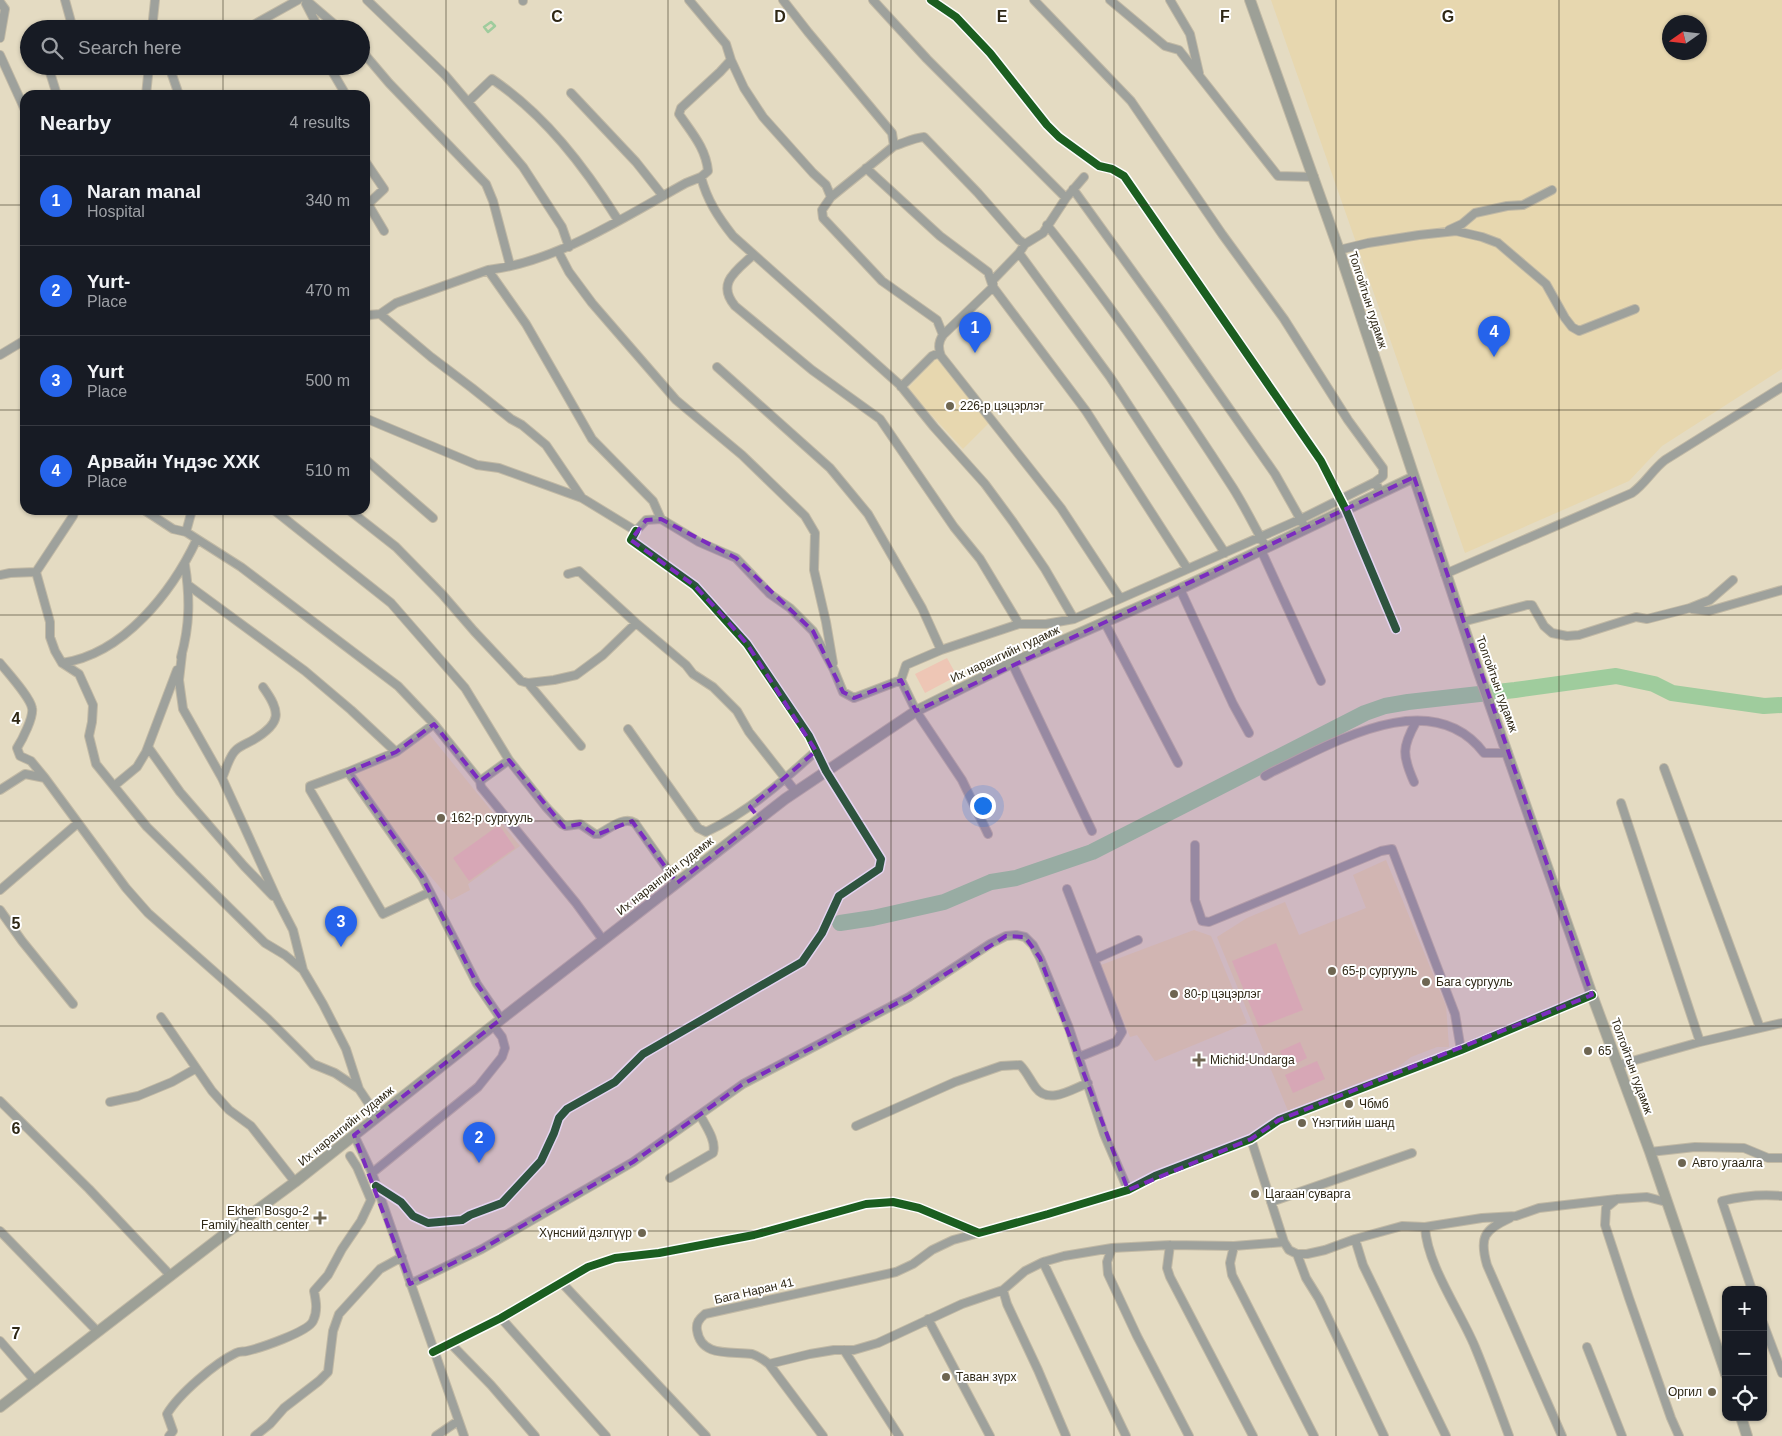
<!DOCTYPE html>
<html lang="en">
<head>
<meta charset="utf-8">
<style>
  :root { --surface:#171b24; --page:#20242c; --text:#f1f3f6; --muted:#9ea1a6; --line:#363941; --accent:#2563eb }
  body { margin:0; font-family:Arial,sans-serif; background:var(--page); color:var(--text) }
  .controls { position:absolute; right:15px; bottom:15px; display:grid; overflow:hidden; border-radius:10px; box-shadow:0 1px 4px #0004 }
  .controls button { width:45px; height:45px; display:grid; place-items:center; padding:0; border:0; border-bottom:1px solid var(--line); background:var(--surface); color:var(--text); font:25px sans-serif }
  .compass { position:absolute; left:1662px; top:15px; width:45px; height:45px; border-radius:50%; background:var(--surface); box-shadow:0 1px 4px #0004; rotate:256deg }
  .you { position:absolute; left:982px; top:805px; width:18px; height:18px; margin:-12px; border:4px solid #fff; border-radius:50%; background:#1a73e8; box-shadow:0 0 0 8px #1a73e833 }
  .badge { display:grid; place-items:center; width:32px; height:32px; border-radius:50%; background:var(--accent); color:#fff; font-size:16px; font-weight:700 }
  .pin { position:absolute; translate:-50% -41px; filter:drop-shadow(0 1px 2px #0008) }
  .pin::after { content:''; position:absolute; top:26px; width:18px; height:15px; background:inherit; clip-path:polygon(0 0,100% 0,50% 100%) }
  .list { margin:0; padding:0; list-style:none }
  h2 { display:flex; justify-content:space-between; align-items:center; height:65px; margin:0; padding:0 20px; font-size:21px }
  h2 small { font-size:16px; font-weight:400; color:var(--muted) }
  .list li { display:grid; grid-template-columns:32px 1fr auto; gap:15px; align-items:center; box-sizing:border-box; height:90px; padding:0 20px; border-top:1px solid var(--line) }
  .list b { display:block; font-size:19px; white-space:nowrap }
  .list p { margin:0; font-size:16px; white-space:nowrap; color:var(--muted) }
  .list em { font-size:16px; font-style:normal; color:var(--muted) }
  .icon { flex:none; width:28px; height:28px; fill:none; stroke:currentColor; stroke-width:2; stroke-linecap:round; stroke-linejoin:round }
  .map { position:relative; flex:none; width:1782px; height:1436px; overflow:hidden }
  .search { position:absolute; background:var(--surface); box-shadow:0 1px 4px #0004; left:20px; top:20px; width:350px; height:55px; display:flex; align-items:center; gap:12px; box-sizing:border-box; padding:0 18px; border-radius:28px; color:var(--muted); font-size:19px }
  .panel { position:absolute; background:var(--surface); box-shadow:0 1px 4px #0004; left:20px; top:90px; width:350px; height:425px; border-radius:15px }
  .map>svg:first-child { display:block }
  .built { fill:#e7d7af; fill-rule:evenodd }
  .green { fill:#eec6b5 }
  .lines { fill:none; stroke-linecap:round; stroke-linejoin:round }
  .stream { stroke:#9fcc9d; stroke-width:2.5 }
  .river { stroke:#9fcc9d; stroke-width:16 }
  .street-casing { stroke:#c1b9a5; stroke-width:10 }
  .secondary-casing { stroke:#c1b9a5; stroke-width:12 }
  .street { stroke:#9ea19c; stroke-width:8 }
  .secondary { stroke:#9da097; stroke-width:10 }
  .cycleway-casing { stroke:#fff; stroke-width:11 }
  .cycleway { stroke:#1b5e20; stroke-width:8 }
  .marked { fill:#7b2cbf; fill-opacity:0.2; stroke:#7b2cbf; stroke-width:4; stroke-dasharray:10 6; stroke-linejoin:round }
  .grid { fill:none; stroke:#2e2715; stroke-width:1; stroke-opacity:0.55 }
  .poi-dot { fill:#6e6652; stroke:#fff; stroke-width:2 }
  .labels { text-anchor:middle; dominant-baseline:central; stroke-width:4; stroke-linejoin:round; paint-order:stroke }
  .street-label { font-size:12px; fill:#2e2715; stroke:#fff }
  .poi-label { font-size:12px; fill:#2e2715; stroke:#fff; text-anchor:start }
  .grid-label { font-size:16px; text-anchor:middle; font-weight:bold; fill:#2e2715; stroke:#fff; stroke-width:4; stroke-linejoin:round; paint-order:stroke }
</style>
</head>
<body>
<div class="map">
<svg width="1782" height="1436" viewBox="0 0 1782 1436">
  <rect width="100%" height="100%" fill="#e4dbc2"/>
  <path class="built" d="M1271,0H1782V369L1662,446L1629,481L1465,553ZM1670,22H1700V52H1670Z
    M936,358H941L990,422L963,449L907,389Z
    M429,734L520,846L468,884L470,890L451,900L412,855L354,772L397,754Z
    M1386,860L1446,1006L1449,1047H1437L1411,1057L1398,1067L1288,1111L1217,937L1247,918L1285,902L1299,935L1366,908L1353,875Z
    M1194,930L1211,936L1247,1023L1155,1061L1137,1035L1130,1037L1101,965Z"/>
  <path class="green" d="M947,658L957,676L925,693L915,674Z
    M499,825L515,848L469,881L453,858Z
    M1276,943L1303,1010L1259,1027L1232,961Z
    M1300,1042L1307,1058L1287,1068L1280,1051Z
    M1317,1061L1325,1079L1293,1093L1285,1075Z"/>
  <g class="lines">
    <path class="stream" d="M491,22L495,26L488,32L484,27Z"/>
    <path class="river" d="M840,923L873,918L944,902L991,882L1016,878L1092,852L1365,713L1385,706L1408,702L1515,690L1616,676L1654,684L1672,693L1764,706L1782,705"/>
    <g class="street-casing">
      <path id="street" d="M65,0L73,29
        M306,0L340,29
        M367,0L445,75L523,167L562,227L569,247
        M523,0V1
        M783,0L808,32L892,133L894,146L831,197
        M873,0L927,59L1066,198
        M931,0L956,17L990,53L1047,125L1059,137L1099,166L1112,169L1124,176L1321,461L1346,510L1396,629
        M1034,0L1131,101L1222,234L1284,319L1348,420L1383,468V476L1375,482L1381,493
        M1110,0L1165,46L1179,50L1278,176L1314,177
        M1170,0L1190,34L1199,73
        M0,2L5,9L0,38
        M306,4L319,29
        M152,29L155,0
        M246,29L298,0
        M361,50L389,83L486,184L493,201L510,265
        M0,55L25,110
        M731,60L744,88L763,117L813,173L826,185L831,197L822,210L823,218L882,281L937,320L943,335C938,342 938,348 941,356L1061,508L1120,598
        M48,66L57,95
        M169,66L179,95
        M329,66L346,95
        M571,93L636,162L663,196
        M146,95L149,66
        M468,102L492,79C545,115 584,166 618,220
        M894,146C904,143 913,138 924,137L978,193L1019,240L1025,244
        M365,161L384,189L368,204L384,231
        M866,168L940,236L988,272L993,287L1086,411L1187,568
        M701,177C707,200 718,217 733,236L900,385L934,427L985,484L1013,522L1045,569L1074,619
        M1073,189L1164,315L1275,474L1306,529
        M1047,225C1114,309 1175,398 1233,488C1245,507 1255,528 1266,547
        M1449,230L1462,224L1475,213L1507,206L1523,205L1552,190
        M1339,250L1368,243L1419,235L1456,231L1482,237L1498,243L1546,284L1565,318L1572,327L1579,331L1635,309
        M558,251L569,272L592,303L676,400L742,455L805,516L815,533L814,570L826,622L833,663
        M1019,253L1110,377L1225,553
        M753,255C736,271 716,283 735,306L812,370L880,419L954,527L980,559L1019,624
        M488,270L526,324L592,439L653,501L661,519
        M380,314L431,357L472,388L511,419L522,425L546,445L582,498
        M365,318L369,315L380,314L396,303L488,270C557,262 626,216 686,183L701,177L708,171C706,148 691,132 679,114L681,108L720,72L731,60L726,44L689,0
        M943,335L993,287V280L1019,253L1025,244L1043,233L1066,198L1084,177
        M0,355L25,340
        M717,367L830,468L868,514L922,608L941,650
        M901,387L932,356L939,353
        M365,418L477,465L499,468L582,498L636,531L646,520L661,519L699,542L736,558L770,594L790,608L813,631L834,670L843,692L854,698L901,680
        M365,459L433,518
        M144,510L173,529L186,532
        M274,510L391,603L465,688L509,760L546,807L562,824L566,826L580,824L595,834H599C610,828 624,816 635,823L677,883
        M349,510L396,547L442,594L474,631L521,681L528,683L554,680L576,675L603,655L636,623L686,665L693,674L713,687L737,711L749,732L796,792
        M197,539L241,567L398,686L434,724L480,781L481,787L576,903L603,940
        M1261,550L1321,681
        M36,572L50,622V637L55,651L62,663L79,674L93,705L92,722L89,736L96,764L147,827L189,868L265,943L285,955L303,970L323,1004L346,1049L359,1089L377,1116
        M568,574L579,571L636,623
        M1445,574L1632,493C1645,484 1653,469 1665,460L1782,387
        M0,575L10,573L36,572L73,516L75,510
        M188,585L305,671L351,710L396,752L434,724
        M1180,589L1233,704L1249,733
        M1692,609L1709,611L1782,590
        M1462,622L1527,605H1532L1544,626L1552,633L1567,636L1579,635L1636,617L1647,619L1690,608L1710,600L1733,580
        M1105,623L1178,763
        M182,654L179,680L183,709L222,778L278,901L293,930L303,970
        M181,657C190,625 190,597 185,565
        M0,663C8,673 30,697 32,708C34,717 22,740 17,748L20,756L31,761L45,778
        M62,663C124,654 172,592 197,539L186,532L192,510
        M1012,663L1092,831
        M528,683L581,746
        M628,729L698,828L706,832C748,812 782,782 816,751
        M148,747L180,792L244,866L273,896
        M1664,768L1760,1028
        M348,772L396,752
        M1265,776L1272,772C1332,744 1431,683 1484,753H1508
        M222,778C226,770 229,756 236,750C240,746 248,743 253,740C282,723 281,712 263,687
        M480,781L509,760
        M1414,782C1402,755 1402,747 1416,722
        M114,786L137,767L146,752L177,670
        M0,790L25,774L45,778L126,888L148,913L268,1019L313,1064L335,1073L359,1089
        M1621,803L1700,1042
        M988,834L962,780L916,711L901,680L906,665L941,650L1019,624H1046L1074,619L1301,519L1375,482
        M1195,845V900L1202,921L1209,922L1381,851L1392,849L1455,1014L1461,1050
        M1067,889L1122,1032L1116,1042L1079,1057
        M0,890L78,823
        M430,892L383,914L310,790V786L348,772L422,877L430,892L477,984L501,1019
        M0,910L22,941L73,1004
        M1095,959L1138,940
        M161,1017L212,1091L229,1110L251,1126L295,1182
        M1618,1065L1700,1042L1782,1023
        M0,1101L89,1189L171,1276
        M110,1102L138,1096L172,1082L195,1069
        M856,1126L955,1082L1001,1066L1020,1065C1027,1072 1030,1080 1036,1088C1049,1105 1072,1089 1088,1083
        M354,1135L372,1173L464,1436
        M1650,1152L1695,1147L1744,1148L1768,1158H1782
        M372,1173L478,1087L502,1057L505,1048L502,1037L493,1025
        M670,1178L713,1153C717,1141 705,1125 700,1115
        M376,1186L401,1202L413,1216L428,1223L462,1220L470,1215L502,1203L541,1161L554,1133L559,1118L567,1109L615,1082L643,1054L802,962L822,933L839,896L879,869L881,859L826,771L809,736L747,644L695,586L631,540L636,531
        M1617,1199L1606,1208L1605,1225L1629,1298L1671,1418L1679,1436
        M1271,1202L1412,1153
        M1510,1218C1484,1230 1479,1237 1487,1265L1562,1436
        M1425,1227C1427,1265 1460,1311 1475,1347C1487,1376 1498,1406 1509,1436
        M0,1231L98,1332
        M979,1233L953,1240L932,1250L913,1264L896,1272L705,1314C699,1319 696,1323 697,1330C701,1358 731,1351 752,1354C758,1356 764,1360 769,1364L810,1354L834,1350H854L878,1343L962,1304L1003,1290L1025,1271L1043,1262L1064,1256L1112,1248L1170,1245L1234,1246L1284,1242L1251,1139
        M1355,1239L1363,1265L1446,1436
        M1284,1242L1289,1250L1297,1254H1307L1325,1250L1355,1239L1402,1226L1425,1227L1482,1218L1516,1216L1539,1208L1617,1199L1647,1197L1666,1202
        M1170,1245L1167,1268L1170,1277L1253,1436
        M1234,1246L1230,1263L1232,1275L1314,1436
        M1112,1248L1107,1262L1108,1274L1137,1336L1189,1436
        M1297,1254L1306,1278L1319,1299L1384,1436
        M1043,1262L1126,1436
        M562,1283L706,1436
        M410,1284L482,1249L633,1162L743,1084L909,997L990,944L1006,936L1016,935L1025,937L1033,945L1040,958L1069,1028L1104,1134L1128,1190
        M1003,1290L1007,1304L1038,1370L1066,1436
        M1752,1290L1722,1201C1742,1196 1761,1194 1782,1196
        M501,1318L606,1436
        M928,1319L990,1436
        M1763,1323L1782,1373
        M0,1341L35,1381
        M451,1344L491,1385L535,1436
        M1587,1347L1622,1436
        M844,1350L899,1436
        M433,1352L501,1318L588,1267L615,1258L659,1253L754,1235L866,1204L893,1202L919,1208L979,1233L1048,1214L1128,1190L1155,1176L1251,1139L1279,1120L1461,1050L1592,995
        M769,1364L823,1436
        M169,1436L173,1431L167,1414C179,1394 215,1363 236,1353C240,1351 243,1352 247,1351C260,1348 308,1332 313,1321C318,1311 316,1301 314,1291L328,1275L342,1249L361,1221L371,1200L357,1167L350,1156
        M255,1436L270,1424L284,1408L319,1381L328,1372L333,1331L339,1314L380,1269L402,1257
        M436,1436L458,1421"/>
    </g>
    <g class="secondary-casing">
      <path id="secondary" d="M1250,0L1339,250L1478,670L1592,995L1650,1152L1726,1374
        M0,1407L226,1233L295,1182L477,1038L785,799L916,711L1012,663L1180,589L1414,477
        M1741,1417L1747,1436"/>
    </g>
    <use href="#street" class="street"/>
    <use href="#secondary" class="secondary"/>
    <g class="cycleway-casing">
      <path id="cycleway" d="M931,0L956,17L990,53L1047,125L1059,137L1099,166L1112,169L1124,176L1321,461L1346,510L1396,629
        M376,1186L401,1202L413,1216L428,1223L462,1220L470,1215L502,1203L541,1161L554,1133L559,1118L567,1109L615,1082L643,1054L802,962L822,933L839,896L879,869L881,859L826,771L809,736L747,644L695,586L631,540L636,531
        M433,1352L501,1318L588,1267L615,1258L659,1253L754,1235L866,1204L893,1202L919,1208L979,1233L1048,1214L1128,1190L1155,1176L1251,1139L1279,1120L1461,1050L1592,995"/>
    </g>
    <use href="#cycleway" class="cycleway"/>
  </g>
  <path class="marked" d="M1414,477L1592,995L1279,1120L1251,1139L1128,1190L1040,958L1025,937L1006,936L909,997L743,1084L633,1162L482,1249L410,1284L354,1135L501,1019L477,984L422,877L348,772L396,752L434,724L480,781L509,760L564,827L580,824L596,835L632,821L677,883L760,819L750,807L816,751L747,644L722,615L695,586L631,540L646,520L661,519L736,558L813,631L843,692L854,698L901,680L916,711Z"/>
  <path class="grid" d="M223,0V29M446,0V1436M668,0V1436M891,0V1436M1114,0V1436M1336,0V1436M1559,0V1436M223,66V95M0,205H25M365,205H1782M0,410H25M365,410H1782M223,510V1436M0,615H1782M0,821H1782M0,1026H1782M0,1231H1782"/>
  <g class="poi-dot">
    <circle cx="950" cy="406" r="5"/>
    <circle cx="441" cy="818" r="5"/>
    <circle cx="1332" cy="971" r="5"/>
    <circle cx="1426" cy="982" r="5"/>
    <circle cx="1174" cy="994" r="5"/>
    <circle cx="1588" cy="1051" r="5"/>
    <path d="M1196.5 1052.5h5v5h5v5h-5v5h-5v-5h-5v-5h5z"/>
    <circle cx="1349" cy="1104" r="5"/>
    <circle cx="1302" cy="1123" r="5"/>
    <circle cx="1682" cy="1163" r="5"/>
    <circle cx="1255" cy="1194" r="5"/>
    <path d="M317.5 1210.5h5v5h5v5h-5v5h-5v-5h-5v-5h5z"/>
    <circle cx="642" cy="1233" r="5"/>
    <circle cx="946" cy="1377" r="5"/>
    <circle cx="1712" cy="1392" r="5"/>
  </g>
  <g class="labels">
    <g class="street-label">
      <text transform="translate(1368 300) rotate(72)">Толгойтын гудамж</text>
      <text transform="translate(1005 654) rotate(-25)">Их нарангийн гудамж</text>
      <text transform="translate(1497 684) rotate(70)">Толгойтын гудамж</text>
      <text transform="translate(665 876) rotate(-38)">Их нарангийн гудамж</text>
      <text transform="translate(1632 1066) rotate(70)">Толгойтын гудамж</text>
      <text transform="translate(346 1126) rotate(-39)">Их нарангийн гудамж</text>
      <text transform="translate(754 1291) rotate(-13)">Бага Наран 41</text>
    </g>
    <g class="poi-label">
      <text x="960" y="406">226-р цэцэрлэг</text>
      <text x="451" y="818">162-р сургууль</text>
      <text x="1342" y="971">65-р сургууль</text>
      <text x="1436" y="982">Бага сургууль</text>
      <text x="1184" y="994">80-р цэцэрлэг</text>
      <text x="1598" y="1051">65</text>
      <text x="1210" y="1060">Michid-Undarga</text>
      <text x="1359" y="1104">Чбмб</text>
      <text x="1312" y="1123">Үнэгтийн шанд</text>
      <text x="1692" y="1163">Авто угаалга</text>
      <text x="1265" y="1194">Цагаан суварга</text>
      <text x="309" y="1211" text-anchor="end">Ekhen Bosgo-2<tspan x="309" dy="14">Family health center</tspan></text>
      <text x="632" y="1233" text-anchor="end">Хүнсний дэлгүүр</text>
      <text x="956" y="1377">Таван зүрх</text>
      <text x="1702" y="1392" text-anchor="end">Оргил</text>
    </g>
  </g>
  <g class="grid-label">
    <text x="557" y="22">C</text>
    <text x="780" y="22">D</text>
    <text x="1002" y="22">E</text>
    <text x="1225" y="22">F</text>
    <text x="1448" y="22">G</text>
    <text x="16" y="724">4</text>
    <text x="16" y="929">5</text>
    <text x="16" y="1134">6</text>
    <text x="16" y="1339">7</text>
  </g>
</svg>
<div class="controls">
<button>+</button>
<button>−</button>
<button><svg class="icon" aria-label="locate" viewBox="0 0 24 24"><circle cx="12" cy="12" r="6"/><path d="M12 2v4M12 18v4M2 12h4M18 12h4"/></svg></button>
</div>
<svg class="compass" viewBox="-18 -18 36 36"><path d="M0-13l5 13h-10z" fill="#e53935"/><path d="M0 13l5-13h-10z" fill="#9ea1a6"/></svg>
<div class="you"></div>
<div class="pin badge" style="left:975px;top:353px">1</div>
<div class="pin badge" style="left:479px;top:1163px">2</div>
<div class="pin badge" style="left:341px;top:947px">3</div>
<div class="pin badge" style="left:1494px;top:357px">4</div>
<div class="search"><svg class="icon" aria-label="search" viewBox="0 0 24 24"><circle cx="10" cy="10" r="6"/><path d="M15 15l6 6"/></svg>Search here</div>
<section class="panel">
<h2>Nearby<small>4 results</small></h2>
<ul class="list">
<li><span class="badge">1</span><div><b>Naran manal</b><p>Hospital</p></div><em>340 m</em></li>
<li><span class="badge">2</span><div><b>Yurt-</b><p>Place</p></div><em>470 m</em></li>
<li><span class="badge">3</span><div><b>Yurt</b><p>Place</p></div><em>500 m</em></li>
<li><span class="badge">4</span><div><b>Арвайн Үндэс ХХК</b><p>Place</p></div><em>510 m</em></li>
</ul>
</section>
</div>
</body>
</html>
